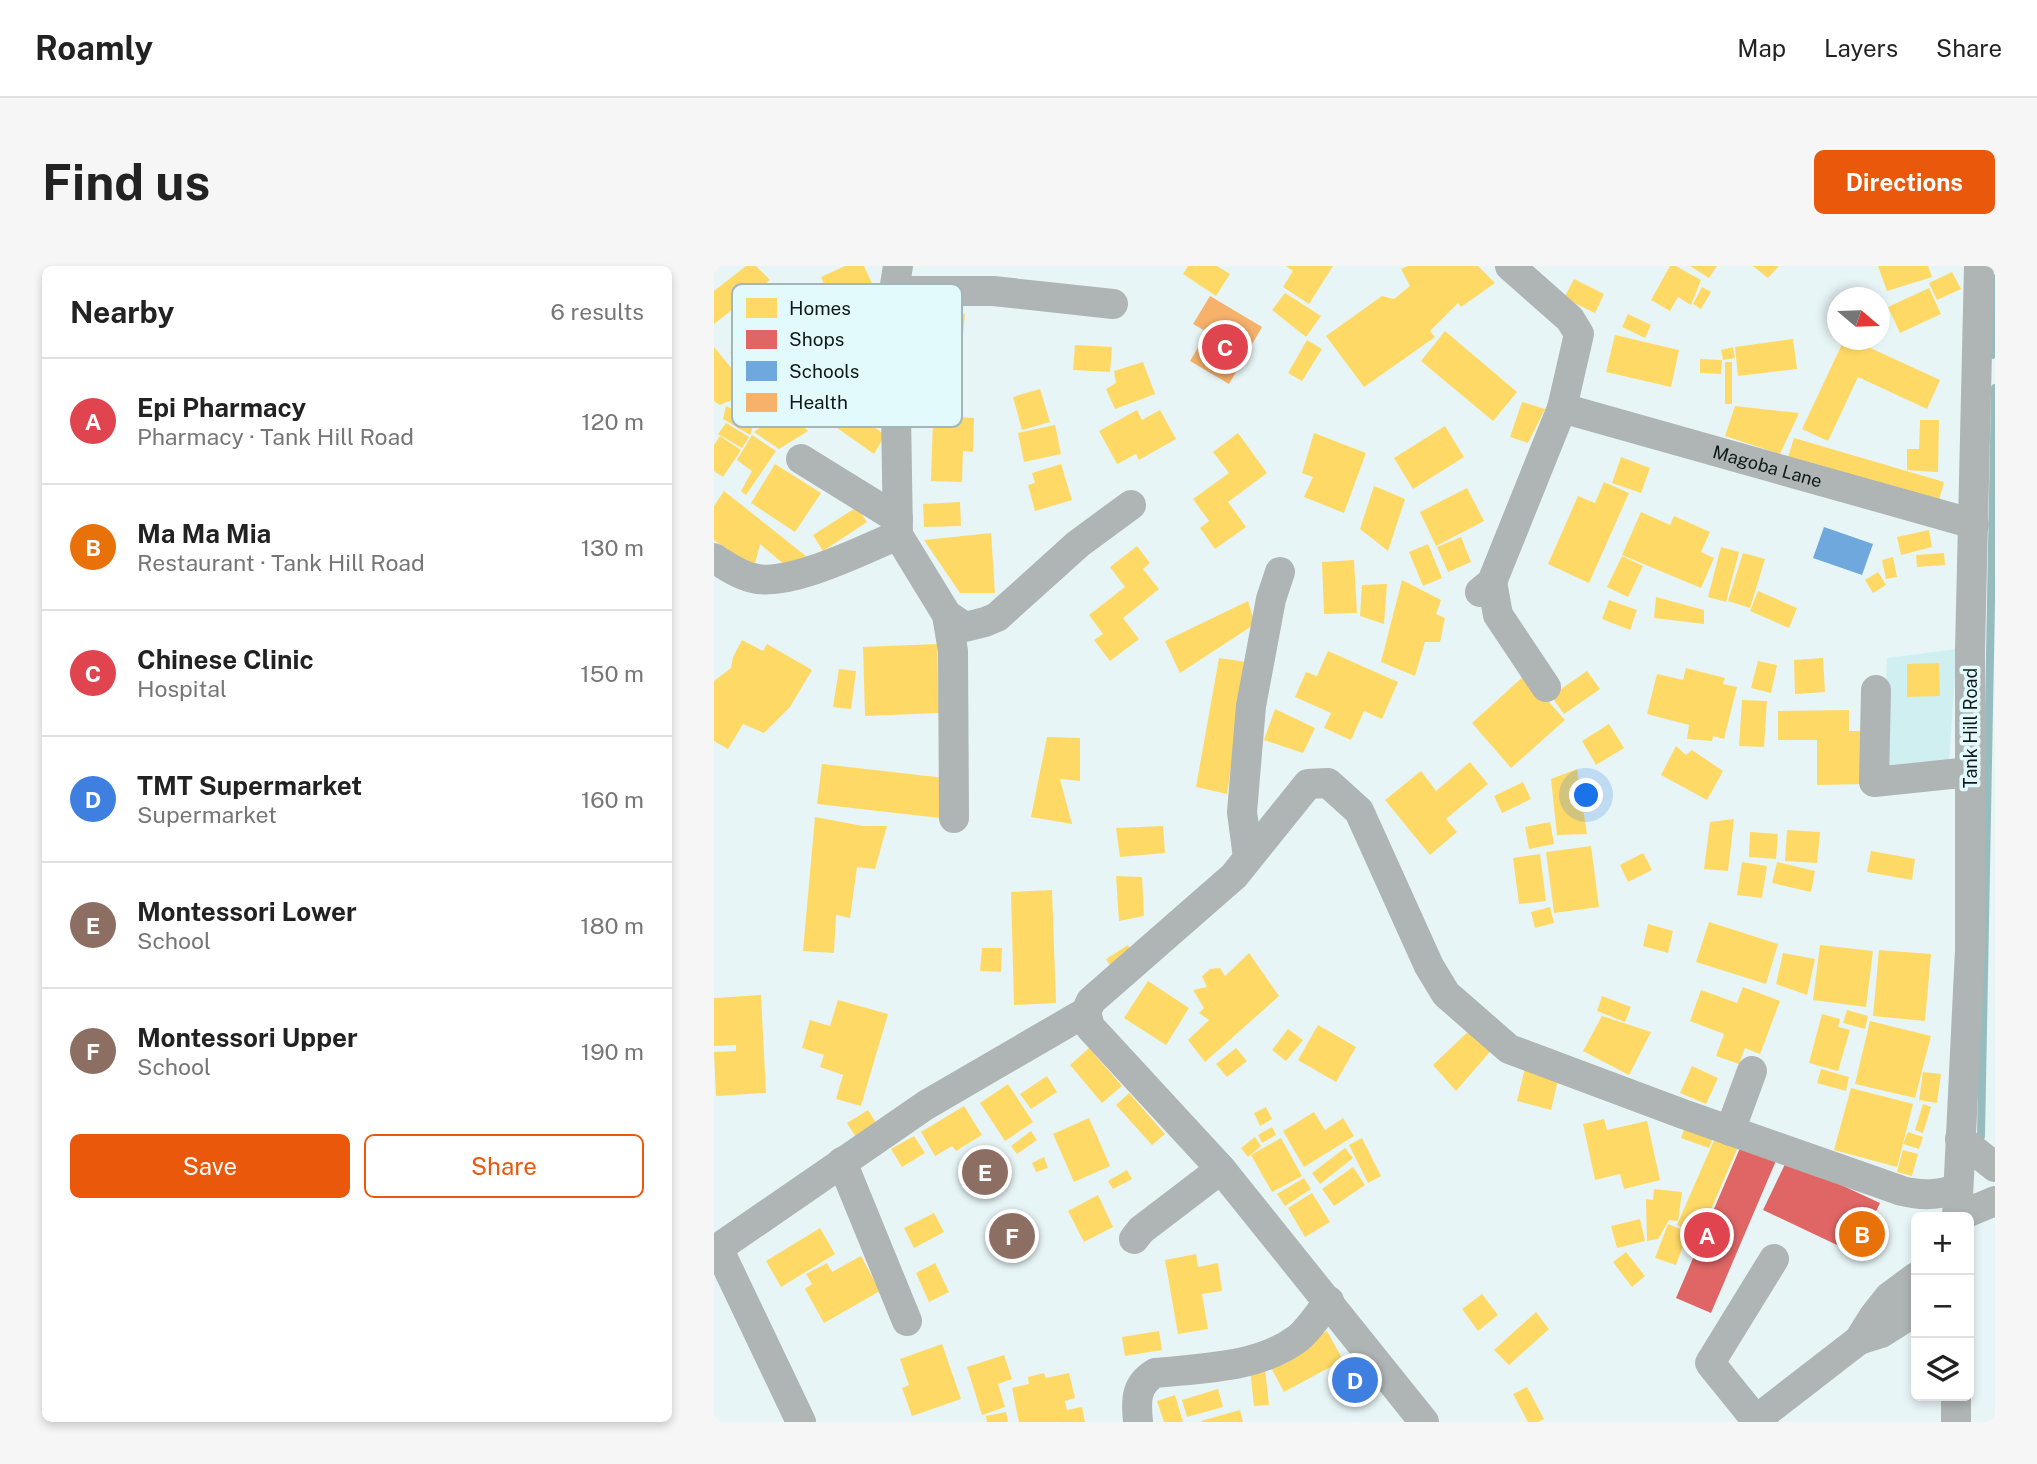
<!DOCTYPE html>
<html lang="en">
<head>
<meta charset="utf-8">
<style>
  :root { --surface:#fff; --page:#f6f6f6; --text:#222; --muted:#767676; --line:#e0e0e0; --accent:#ea580c }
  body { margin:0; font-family:"Public Sans",sans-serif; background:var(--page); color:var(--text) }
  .controls { position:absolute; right:21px; bottom:21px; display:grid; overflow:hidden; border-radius:10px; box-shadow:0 4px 10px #0003 }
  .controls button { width:63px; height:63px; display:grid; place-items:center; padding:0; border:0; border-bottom:2px solid var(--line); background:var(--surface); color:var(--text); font:35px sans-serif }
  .compass { position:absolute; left:1113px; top:21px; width:63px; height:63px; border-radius:50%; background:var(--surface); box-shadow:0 4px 10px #0003; rotate:109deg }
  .you { position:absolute; left:873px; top:530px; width:24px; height:24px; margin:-18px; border:5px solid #fff; border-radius:50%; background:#1a73e8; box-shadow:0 0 0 10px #1a73e833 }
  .badge { display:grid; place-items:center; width:46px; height:46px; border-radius:50%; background:var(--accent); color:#fff; font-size:23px; font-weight:700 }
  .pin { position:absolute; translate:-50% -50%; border:4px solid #fff; box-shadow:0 2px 7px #0006 }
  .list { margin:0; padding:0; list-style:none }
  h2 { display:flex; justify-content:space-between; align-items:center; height:91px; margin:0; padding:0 28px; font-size:30px }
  h2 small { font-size:23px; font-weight:400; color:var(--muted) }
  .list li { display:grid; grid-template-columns:46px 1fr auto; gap:21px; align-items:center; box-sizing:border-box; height:126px; padding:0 28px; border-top:2px solid var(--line) }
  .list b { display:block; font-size:26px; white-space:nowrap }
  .list p { margin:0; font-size:23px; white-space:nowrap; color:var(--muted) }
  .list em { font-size:23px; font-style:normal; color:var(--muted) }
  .actions { display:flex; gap:14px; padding:21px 28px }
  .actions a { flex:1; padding:16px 0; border:2px solid var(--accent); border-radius:10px; text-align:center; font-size:24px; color:var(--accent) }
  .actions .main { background:var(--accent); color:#fff }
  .icon { flex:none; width:38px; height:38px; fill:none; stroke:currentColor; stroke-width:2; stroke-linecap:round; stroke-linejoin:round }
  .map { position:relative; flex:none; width:1281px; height:1156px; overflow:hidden; border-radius:10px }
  header { display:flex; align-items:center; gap:42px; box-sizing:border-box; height:98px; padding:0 35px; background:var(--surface); border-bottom:2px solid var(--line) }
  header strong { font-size:33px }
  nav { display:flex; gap:38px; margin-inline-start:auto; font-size:24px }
  .intro { display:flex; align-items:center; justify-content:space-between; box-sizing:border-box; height:168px; padding:0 42px }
  h1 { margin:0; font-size:49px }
  .button { padding:18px 32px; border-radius:10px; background:var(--accent); color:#fff; font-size:24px; font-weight:700 }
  main { display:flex; gap:42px; padding:0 42px }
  aside { flex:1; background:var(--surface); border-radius:10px; box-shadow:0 4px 10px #0003 }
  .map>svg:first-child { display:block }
  .green { fill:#d0eff1 }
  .homes { fill:#ffd966 }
  .shops { fill:#e06666 }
  .schools { fill:#6fa8dc }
  .health { fill:#f6b26b }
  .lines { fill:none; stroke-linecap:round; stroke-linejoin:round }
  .stream { stroke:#97bcbe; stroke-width:8 }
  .minor { stroke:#afb4b5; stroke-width:30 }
  .labels { text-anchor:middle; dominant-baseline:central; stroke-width:7; stroke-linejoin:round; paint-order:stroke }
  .street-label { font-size:18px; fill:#101919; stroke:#e2fafc }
  .key { fill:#e2fafc; stroke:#a3b6b8; stroke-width:2 }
  .key-label { font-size:19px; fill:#101919 }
</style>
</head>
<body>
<header>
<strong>Roamly</strong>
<nav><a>Map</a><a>Layers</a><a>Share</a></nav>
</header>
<div class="intro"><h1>Find us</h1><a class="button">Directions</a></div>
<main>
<aside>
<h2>Nearby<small>6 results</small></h2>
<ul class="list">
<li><span class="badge" style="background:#e0444e">A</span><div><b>Epi Pharmacy</b><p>Pharmacy · Tank Hill Road</p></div><em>120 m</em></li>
<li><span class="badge" style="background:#e8710a">B</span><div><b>Ma Ma Mia</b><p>Restaurant · Tank Hill Road</p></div><em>130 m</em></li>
<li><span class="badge" style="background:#e0444e">C</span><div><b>Chinese Clinic</b><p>Hospital</p></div><em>150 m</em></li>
<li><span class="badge" style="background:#3f7fe0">D</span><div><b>TMT Supermarket</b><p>Supermarket</p></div><em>160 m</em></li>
<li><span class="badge" style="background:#8d6e63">E</span><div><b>Montessori Lower</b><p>School</p></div><em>180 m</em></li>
<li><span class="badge" style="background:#8d6e63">F</span><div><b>Montessori Upper</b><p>School</p></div><em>190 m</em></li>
</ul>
<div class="actions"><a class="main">Save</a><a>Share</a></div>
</aside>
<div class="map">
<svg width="1281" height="1156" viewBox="0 0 1281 1156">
  <rect width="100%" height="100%" fill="#e8f5f6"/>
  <path class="green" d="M1243,383L1235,495L1168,506L1173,392Z"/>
  <path class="homes" d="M32,0H42L56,14L0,58V25Z
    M131,0H150L167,37L145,48L139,35L121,44L107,11Z
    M474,0H503L516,8L502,30L469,8Z
    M572,0H619L595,38L569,21L579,5Z
    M694,0H764L781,17L747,41L744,37L716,65L721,71L650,121L612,70L668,30L680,33L696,20L687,3Z
    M956,0H962L987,14L977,39L964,31L956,45L937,34Z
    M976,0H1003L995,12Z
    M1039,0H1065L1054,12Z
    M1164,0H1214L1218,11L1173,25Z
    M1238,6L1247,23L1223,34L1215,17Z
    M860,13L890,28L881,47L850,32Z
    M988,21L997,26L987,43L979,38Z
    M1215,22L1227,48L1186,67L1174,41Z
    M571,27L607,50L592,71L558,44Z
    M68,44L100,81L83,90L93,105L73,117L65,105L45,120L16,86Z
    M207,45L251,48L245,114L202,110Z
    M914,48L937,59L931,72L908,61Z
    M731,65L803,126L779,155L707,95Z
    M901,69L965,84L957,121L892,106Z
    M1079,73L1083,103L1024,110L1021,81Z
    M593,74L608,83L588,115L574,107Z
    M1130,74H1139L1226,114L1213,143L1144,111L1114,175L1088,163Z
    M361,79L398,81L396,106L359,104Z
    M0,81L37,126L6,139L0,135Z
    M1019,81L1021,92L1009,94L1007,84Z
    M986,93L1008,94L1007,108L986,107Z
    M429,96L441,128L401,143L392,123L402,117L400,105Z
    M1011,96H1018V138H1011Z
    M168,101L172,120L137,144L171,169L160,188L92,140Z
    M220,123L246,124L245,151L260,152L259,186L249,185L248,216L217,215Z
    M326,123L336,156L308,164L299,131Z
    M808,136L831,143L814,177L796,171Z
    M12,140L42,153L36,169L9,153Z
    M1021,140L1085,147L1066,188L1011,170Z
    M71,143L94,165L65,183L40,166Z
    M423,144L428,154L446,144L462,173L425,194L422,188L403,198L385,165Z
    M1206,154H1225L1224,206L1193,204V183H1205Z
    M12,157L35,171L28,182L4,168Z
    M341,159L347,188L310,196L304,167Z
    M731,160L750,191L699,223L680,192Z
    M524,167L553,207L514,236L532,261L501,283L486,262L495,255L479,233L515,207L499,186Z
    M600,167L652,187L630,247L590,231L599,211L588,207Z
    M38,169L62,185L32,229L27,225L38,205L23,194Z
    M6,170L27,184L9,211L0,205V179Z
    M1080,172L1230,216L1224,238L1073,194Z
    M907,191L936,202L927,227L898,217Z
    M61,198L107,227L81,266L37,237Z
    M347,198L358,234L321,245L314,219L321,217L318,207Z
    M890,216L915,227L875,317L834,298L864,230L881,237Z
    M660,220L691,233L674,285L646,263Z
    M753,222L770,255L722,280L706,246Z
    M10,225L97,294L72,300L46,278L40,302L0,274V240Z
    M246,236L247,260L210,261L209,238Z
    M143,241L153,256L109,285L99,269Z
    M927,246L956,259L960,250L996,266L987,286L1000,292L987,322L908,289Z
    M1215,264L1218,281L1187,289L1183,271Z
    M277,267L281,327H246L210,274Z
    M747,271L757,296L734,306L723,281Z
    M714,278L728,312L709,320L695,286Z
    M423,280L436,297L429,303L445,323L409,352L425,373L396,395L380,374L389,368L375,349L411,321L396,301Z
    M1007,281L1025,286L1012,336L994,331Z
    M1029,287L1051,293L1036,342L1014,335Z
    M1230,287L1231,299L1203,301L1202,289Z
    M908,290L929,300L914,331L893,321Z
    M1179,291L1183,311L1172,313L1168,294Z
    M640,294L643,347L610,348L608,296Z
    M1164,306L1172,319L1159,327L1151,314Z
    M688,314L727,334L722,348L731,352L726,376H711L701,410L667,396Z
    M673,318L670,358L646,350L648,319Z
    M1044,325L1083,342L1075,362L1036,345Z
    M942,331L990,344V358L940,352Z
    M895,334L923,344L916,364L888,353Z
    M534,335L541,358L466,407L451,375Z
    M28,374L49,385L53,378L98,404L76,441L50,467L29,458L14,483L0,475V415L17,402L19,391Z
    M223,378L225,447L151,450L149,381Z
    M614,385L684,416L668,453L650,445L637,474L610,462L617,447L581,431L592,406L603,410Z
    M505,392L533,396L513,528L482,521Z
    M1109,392L1111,426L1081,428L1080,394Z
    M1044,395L1063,399L1057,427L1037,422Z
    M1225,397L1226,430L1193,431V398Z
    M972,402L1011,412L1009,418L1023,421L1010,473L999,470L998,475L973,473L975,459L933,448L943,408L969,414Z
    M125,403L142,405L137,443L119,441Z
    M873,405L886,423L850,448L837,430Z
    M811,409L851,454L797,502L758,457Z
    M1028,434L1053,435L1050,481L1025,480Z
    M561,443L601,462L589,487L550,474Z
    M1135,444V465H1149L1150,518L1103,519V474H1064V445Z
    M895,458L910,482L882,499L868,475Z
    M333,471L366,472V515L346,513L358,558L317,551Z
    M962,480L972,489L978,484L1009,505L993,534L947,509Z
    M756,496L774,518L732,553L743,566L716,589L671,534L707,505L722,525Z
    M108,498L231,512L226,552L103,538Z
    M863,503L873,568L843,569L837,513Z
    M809,516L817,533L788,547L780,530Z
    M101,551L149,560H173L161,603L143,601L136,652L122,649L120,687L89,685Z
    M1020,553L1014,605L990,603L996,556Z
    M836,556L840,578L815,583L811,561Z
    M449,560L451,587L406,591L402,562Z
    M1073,564L1106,566L1103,597L1071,595Z
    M1036,566L1064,568L1062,593L1035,591Z
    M877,580L885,641L840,647L832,586Z
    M1157,585L1201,593L1198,614L1153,606Z
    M929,587L938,604L914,616L906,599Z
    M826,588L832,635L805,638L799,592Z
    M1028,596L1053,600L1048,632L1023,629Z
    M1063,596L1101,605L1097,626L1058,617Z
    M402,610L428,611L430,650L405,655Z
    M338,624L342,737L300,739L297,626Z
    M836,641L840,657L821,662L817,646Z
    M995,656L1064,678L1052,718L982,696Z
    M934,658L959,665L954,687L929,680Z
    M414,679L422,692L400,706L392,693Z
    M1106,679L1159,685L1152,741L1099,734Z
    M268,682H288L287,706L266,705Z
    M1165,684L1217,688L1211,755L1159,750Z
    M535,687L565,730L491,796L474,774L495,754L485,747L490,742L479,724L493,721L488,710L496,703L506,702L511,710Z
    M1069,687L1101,693L1093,729L1062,718Z
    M434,715L475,742L452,779L410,752Z
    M1029,721L1066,735L1046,788L1031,782L1025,798L1002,790L1010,768L976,755L987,724L1023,737Z
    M47,729L52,827L2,830L0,786L22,785V779L0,780V732Z
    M888,730L917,741L911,756L883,745Z
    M124,734L174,748L147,840L122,833L129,809L106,801L110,789L88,782L96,754L116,760Z
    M1133,744L1154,750L1151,763L1129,757Z
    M1108,748L1126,753L1124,761L1136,764L1124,805L1095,797Z
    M888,750L937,766L915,809L869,785Z
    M1156,755L1217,770L1201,832L1141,818Z
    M604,759L642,781L622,816L584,794Z
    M759,761L780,781L742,825L719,799Z
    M574,763L589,774L572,795L558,784Z
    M375,782L408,820L388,837L356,799Z
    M522,782L533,795L513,811L502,798Z
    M978,800L1004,812L992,838L966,827Z
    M811,802L845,810L837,844L803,835Z
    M1107,803L1135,811L1132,825L1103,817Z
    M1209,806L1227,808L1223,837L1205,834Z
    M333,810L343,826L317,843L306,828Z
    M294,818L319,856L291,875L266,837Z
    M1137,822L1199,838L1183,901L1120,884Z
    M415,827L451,868L438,879L402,839Z
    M1209,838L1217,841L1209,867L1201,864Z
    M250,840L268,869L242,885L238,880L221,890L207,866Z
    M552,841L558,853L546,860L540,847Z
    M154,844L164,860L143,873L133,857Z
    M600,846L611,864L629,852L640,870L590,901L569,865Z
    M375,852L396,900L360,916L339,868Z
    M890,853L893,864L933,855L946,914L910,923L906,908L881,914L869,858Z
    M974,853L1002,863L995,882L967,872Z
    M558,861L562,869L548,877L544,869Z
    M317,865L323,874L303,888L297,880Z
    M1004,865L1027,874L986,969L963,959Z
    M1194,866L1209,871L1205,883L1189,878Z
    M200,870L211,887L188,901L177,883Z
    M541,871L547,880L534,891L527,882Z
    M567,872L588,910L558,926L537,889Z
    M648,872L667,910L654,917L635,879Z
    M631,882L639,892L606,918L598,907Z
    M1189,884L1204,888L1198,910L1183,906Z
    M330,891L334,902L322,906L318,897Z
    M639,901L651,919L620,940L608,923Z
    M413,904L418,913L399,923L394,915Z
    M590,912L597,923L571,940L563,928Z
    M940,923L968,926L964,955L955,954L944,973L933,975L932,933L939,934Z
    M598,927L616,956L591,971L574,942Z
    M384,929L399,961L370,976L354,945Z
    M220,947L230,966L200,982L190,962Z
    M926,953L931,975L903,982L897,960Z
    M954,958L974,966L962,999L941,992Z
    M106,962L121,988L67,1021L52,995Z
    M912,986L931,1010L918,1021L899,996Z
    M482,988L484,1001L504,997L508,1025L488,1028L494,1063L464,1068L451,994Z
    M147,990L166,1025L110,1057L91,1023L98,1018L92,1008L113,997L118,1006Z
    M221,997L235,1026L215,1036L202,1007Z
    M768,1028L784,1049L764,1065L748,1043Z
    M822,1046L835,1063L795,1099L780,1084Z
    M445,1065L448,1084L411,1090L408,1071Z
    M613,1065L629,1094L570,1126L554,1096Z
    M228,1078L247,1133L198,1150L188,1122L195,1119L186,1093Z
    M290,1089L298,1113L284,1118L291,1141L268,1149L253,1101Z
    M551,1103L555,1139L540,1140L536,1104Z
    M330,1107L332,1112L355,1107L361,1132L351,1135L353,1144L368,1141L371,1156H305L298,1122L315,1118L314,1111Z
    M813,1121L830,1153L824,1156H814L799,1128Z
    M504,1123L509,1141L473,1151L468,1134Z
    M461,1129L469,1156H450L443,1135Z
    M526,1144L529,1156H487V1155Z
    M292,1146L294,1156H273L272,1150Z"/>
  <path class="shops" d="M1029,875L1064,890L997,1047L962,1032Z
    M1073,894L1166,937L1142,988L1049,944Z"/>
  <path class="schools" d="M1110,261L1159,278L1148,309L1099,292Z"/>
  <path class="health" d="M496,30L548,61L515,118L476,95L493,66L479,58Z"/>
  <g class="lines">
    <path class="stream" d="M1278,89L1281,12
      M1267,870L1281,122"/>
    <g class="minor">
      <path d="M184,0L180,25L184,269L233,349L239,385L240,552"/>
      <path id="s1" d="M796,0L856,53L865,68L848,142L1260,258"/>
      <path d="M180,25H279L399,38"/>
      <path d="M87,193L184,253"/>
      <path d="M0,292C12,300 25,309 39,312C74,322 151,283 184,269"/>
      <path d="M778,316L784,349L832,421"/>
      <path d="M766,326L778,316L848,142"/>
      <path d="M233,349L251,361L271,356L283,351L364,278L417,239"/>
      <path d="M1162,424L1160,516L1256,506"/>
      <path d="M534,592L528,546L537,440L557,333L566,306"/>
      <path d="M372,746L376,761L507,903L710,1156"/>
      <path d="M1016,865L1038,805"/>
      <path d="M1246,873L1281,901"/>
      <path d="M128,896L193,1055"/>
      <path d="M1243,951L1256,684V385L1265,0"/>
      <path d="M1243,951L1281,935"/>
      <path d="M420,973L427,964L507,903"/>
      <path d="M5,984L87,1156"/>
      <path d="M0,985L212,839L372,746L377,735L520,610L594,518L614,517L645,545L715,700L732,728L795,783L969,848L1188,925C1209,930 1223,929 1243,923"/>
      <path d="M1145,1074L1167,1067L1202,1045"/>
      <path d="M1242,1130V1156"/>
      <path d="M1042,1154L996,1097L1060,993"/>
      <path d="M424,1156C422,1135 421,1119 441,1107C488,1102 544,1102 583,1073C595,1064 605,1047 615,1035"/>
      <path d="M1039,1156L1145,1074L1160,1050L1175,1031L1202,1011"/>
    </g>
  </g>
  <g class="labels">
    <g class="street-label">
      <text stroke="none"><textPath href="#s1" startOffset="387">Magoba Lane</textPath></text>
      <text transform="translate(1256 462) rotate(-90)">Tank Hill Road</text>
    </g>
  </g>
  <rect x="18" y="18" width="230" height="143" rx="10" class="key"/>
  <rect x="32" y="32" width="31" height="20" fill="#ffd966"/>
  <rect x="32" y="64" width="31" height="19" fill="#e06666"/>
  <rect x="32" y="95" width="31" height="20" fill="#6fa8dc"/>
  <rect x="32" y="127" width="31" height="19" fill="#f6b26b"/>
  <g class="key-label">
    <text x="75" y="49">Homes</text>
    <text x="75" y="80">Shops</text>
    <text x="75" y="112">Schools</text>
    <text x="75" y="143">Health</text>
  </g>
</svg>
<div class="controls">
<button>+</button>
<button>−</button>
<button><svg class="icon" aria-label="layers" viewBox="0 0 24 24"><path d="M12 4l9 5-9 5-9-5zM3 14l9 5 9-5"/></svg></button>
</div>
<svg class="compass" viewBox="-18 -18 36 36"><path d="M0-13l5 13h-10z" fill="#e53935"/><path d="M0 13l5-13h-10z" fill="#767676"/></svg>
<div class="you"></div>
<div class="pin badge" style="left:993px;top:969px;background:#e0444e">A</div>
<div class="pin badge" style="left:1148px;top:968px;background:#e8710a">B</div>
<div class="pin badge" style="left:511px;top:81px;background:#e0444e">C</div>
<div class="pin badge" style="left:641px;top:1114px;background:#3f7fe0">D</div>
<div class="pin badge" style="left:271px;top:906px;background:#8d6e63">E</div>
<div class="pin badge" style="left:298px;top:970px;background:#8d6e63">F</div>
</div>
</main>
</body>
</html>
